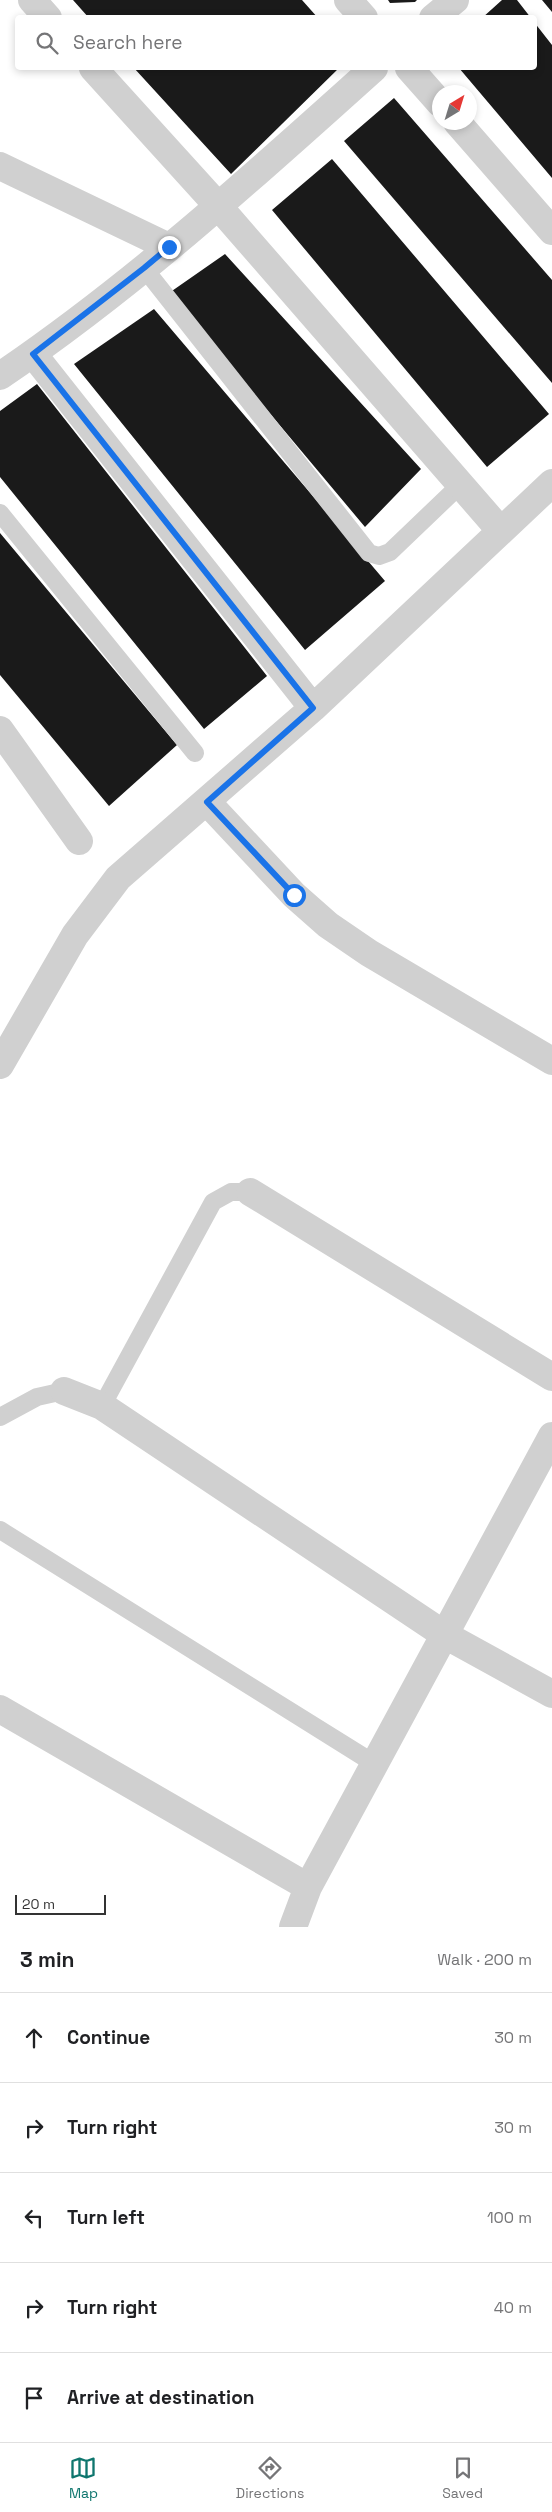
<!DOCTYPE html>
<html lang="en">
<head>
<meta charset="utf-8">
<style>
  :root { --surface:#fff; --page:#f6f6f6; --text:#202124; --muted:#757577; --line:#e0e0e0; --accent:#0f766e }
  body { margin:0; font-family:"Space Grotesk",sans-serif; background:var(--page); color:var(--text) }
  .compass { position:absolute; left:432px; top:85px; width:45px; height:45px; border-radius:50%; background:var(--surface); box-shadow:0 2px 8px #0003; rotate:38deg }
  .scale { position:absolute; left:15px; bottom:12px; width:91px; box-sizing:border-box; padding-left:5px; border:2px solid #333; border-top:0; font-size:14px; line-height:18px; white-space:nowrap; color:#333; -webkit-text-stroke:4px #fff; paint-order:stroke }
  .stop { position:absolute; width:15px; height:15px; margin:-11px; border:4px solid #1a73e8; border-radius:50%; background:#fff }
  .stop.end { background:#1a73e8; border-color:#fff; box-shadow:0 1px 5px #0008 }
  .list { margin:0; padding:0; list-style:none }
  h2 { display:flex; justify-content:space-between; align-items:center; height:65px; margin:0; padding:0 20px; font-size:21px }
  h2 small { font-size:16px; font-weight:400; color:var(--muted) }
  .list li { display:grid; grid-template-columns:32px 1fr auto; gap:15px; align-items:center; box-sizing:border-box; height:90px; padding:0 20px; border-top:1px solid var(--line) }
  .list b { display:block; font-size:19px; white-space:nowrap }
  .list em { font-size:16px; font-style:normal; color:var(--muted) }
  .icon { flex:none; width:28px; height:28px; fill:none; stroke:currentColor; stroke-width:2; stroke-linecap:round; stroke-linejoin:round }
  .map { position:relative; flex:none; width:552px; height:1927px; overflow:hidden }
  .search { position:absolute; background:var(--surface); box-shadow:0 2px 8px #0003; left:15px; right:15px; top:15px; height:55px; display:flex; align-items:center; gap:12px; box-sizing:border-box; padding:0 18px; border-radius:5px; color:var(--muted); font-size:19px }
  .sheet { height:515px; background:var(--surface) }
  nav { display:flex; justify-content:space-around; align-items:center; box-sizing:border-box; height:70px; border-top:1px solid var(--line); background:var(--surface); font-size:14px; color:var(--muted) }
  nav a { display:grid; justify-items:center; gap:2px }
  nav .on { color:var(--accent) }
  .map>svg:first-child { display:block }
  .building { fill:#1a1a1a }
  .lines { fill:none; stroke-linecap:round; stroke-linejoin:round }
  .lane { stroke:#d0d0d0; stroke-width:18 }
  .street { stroke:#d0d0d0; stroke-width:28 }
  .route { stroke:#1a73e8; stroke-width:6 }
</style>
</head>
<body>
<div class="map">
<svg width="552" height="1927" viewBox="0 0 552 1927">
  <rect width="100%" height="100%" fill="#fff"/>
  <path class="building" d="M73,0H302L318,18H89Z
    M388,0H417L415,2L390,3Z
    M502,0H517L531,18H482Z
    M542,0H552V12Z
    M534,22L552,45V178L459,68H534Z
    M134,68H339L231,174Z
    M394,98L552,280V383L344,141Z
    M332,159L549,414L487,467L272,210Z
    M225,254L421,469L365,527L169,293Z
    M154,309L385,581L305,650L74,364Z
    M37,384L267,676L204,729L0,477V411Z
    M0,533L177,745L109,806L0,675Z"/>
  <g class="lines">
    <path class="lane" d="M144,268L369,553L379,556L390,552L460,485
      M0,513L195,753
      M102,1406L213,1202L231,1192H250
      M0,1417L37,1397L64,1391
      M0,1530L375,1764"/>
    <path class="street" d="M32,0L48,18
      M348,0L364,18
      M433,18L455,0
      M93,68L219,207L500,530
      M409,68L440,103
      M457,122L552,231
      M0,166L169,247
      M33,354L313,708
      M0,376C134,285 254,176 374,68
      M0,730L79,841
      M207,802L294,895L328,925L369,953L552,1061
      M0,1065L75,935L118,878L313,708L552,483
      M250,1192L552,1377
      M64,1391L102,1406L445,1635L552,1694
      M0,1709L308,1887
      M293,1927L308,1887L552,1436"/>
  </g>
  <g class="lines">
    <path class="route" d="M169,247L144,268L33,354L313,708L207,802L294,895"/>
  </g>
</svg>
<svg class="compass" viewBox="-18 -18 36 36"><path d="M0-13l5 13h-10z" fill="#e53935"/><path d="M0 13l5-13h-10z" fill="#757577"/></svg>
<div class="scale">20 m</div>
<div class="stop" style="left:294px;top:895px"></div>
<div class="stop end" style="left:169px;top:247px"></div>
<div class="search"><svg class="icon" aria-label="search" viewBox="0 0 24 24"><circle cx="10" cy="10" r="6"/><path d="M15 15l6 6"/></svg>Search here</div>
</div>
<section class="sheet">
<h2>3 min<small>Walk · 200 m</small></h2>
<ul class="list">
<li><svg class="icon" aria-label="ahead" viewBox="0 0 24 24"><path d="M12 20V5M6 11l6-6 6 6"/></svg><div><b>Continue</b></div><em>30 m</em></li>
<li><svg class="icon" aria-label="right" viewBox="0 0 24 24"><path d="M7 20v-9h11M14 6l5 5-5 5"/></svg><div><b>Turn right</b></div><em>30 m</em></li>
<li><svg class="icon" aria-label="left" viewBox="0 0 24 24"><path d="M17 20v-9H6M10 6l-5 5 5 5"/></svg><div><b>Turn left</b></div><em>100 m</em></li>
<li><svg class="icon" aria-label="right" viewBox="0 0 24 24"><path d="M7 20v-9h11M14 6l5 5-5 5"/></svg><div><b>Turn right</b></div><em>40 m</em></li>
<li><svg class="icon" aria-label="arrive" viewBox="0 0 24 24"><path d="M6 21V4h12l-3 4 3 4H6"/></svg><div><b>Arrive at destination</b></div></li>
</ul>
</section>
<nav>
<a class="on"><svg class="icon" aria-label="map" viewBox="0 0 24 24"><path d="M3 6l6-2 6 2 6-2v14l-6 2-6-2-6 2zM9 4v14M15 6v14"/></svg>Map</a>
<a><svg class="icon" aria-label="directions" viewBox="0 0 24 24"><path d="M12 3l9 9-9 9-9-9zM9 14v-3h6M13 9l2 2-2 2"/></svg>Directions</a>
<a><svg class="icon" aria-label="saved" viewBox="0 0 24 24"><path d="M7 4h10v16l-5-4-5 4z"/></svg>Saved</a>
</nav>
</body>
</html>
